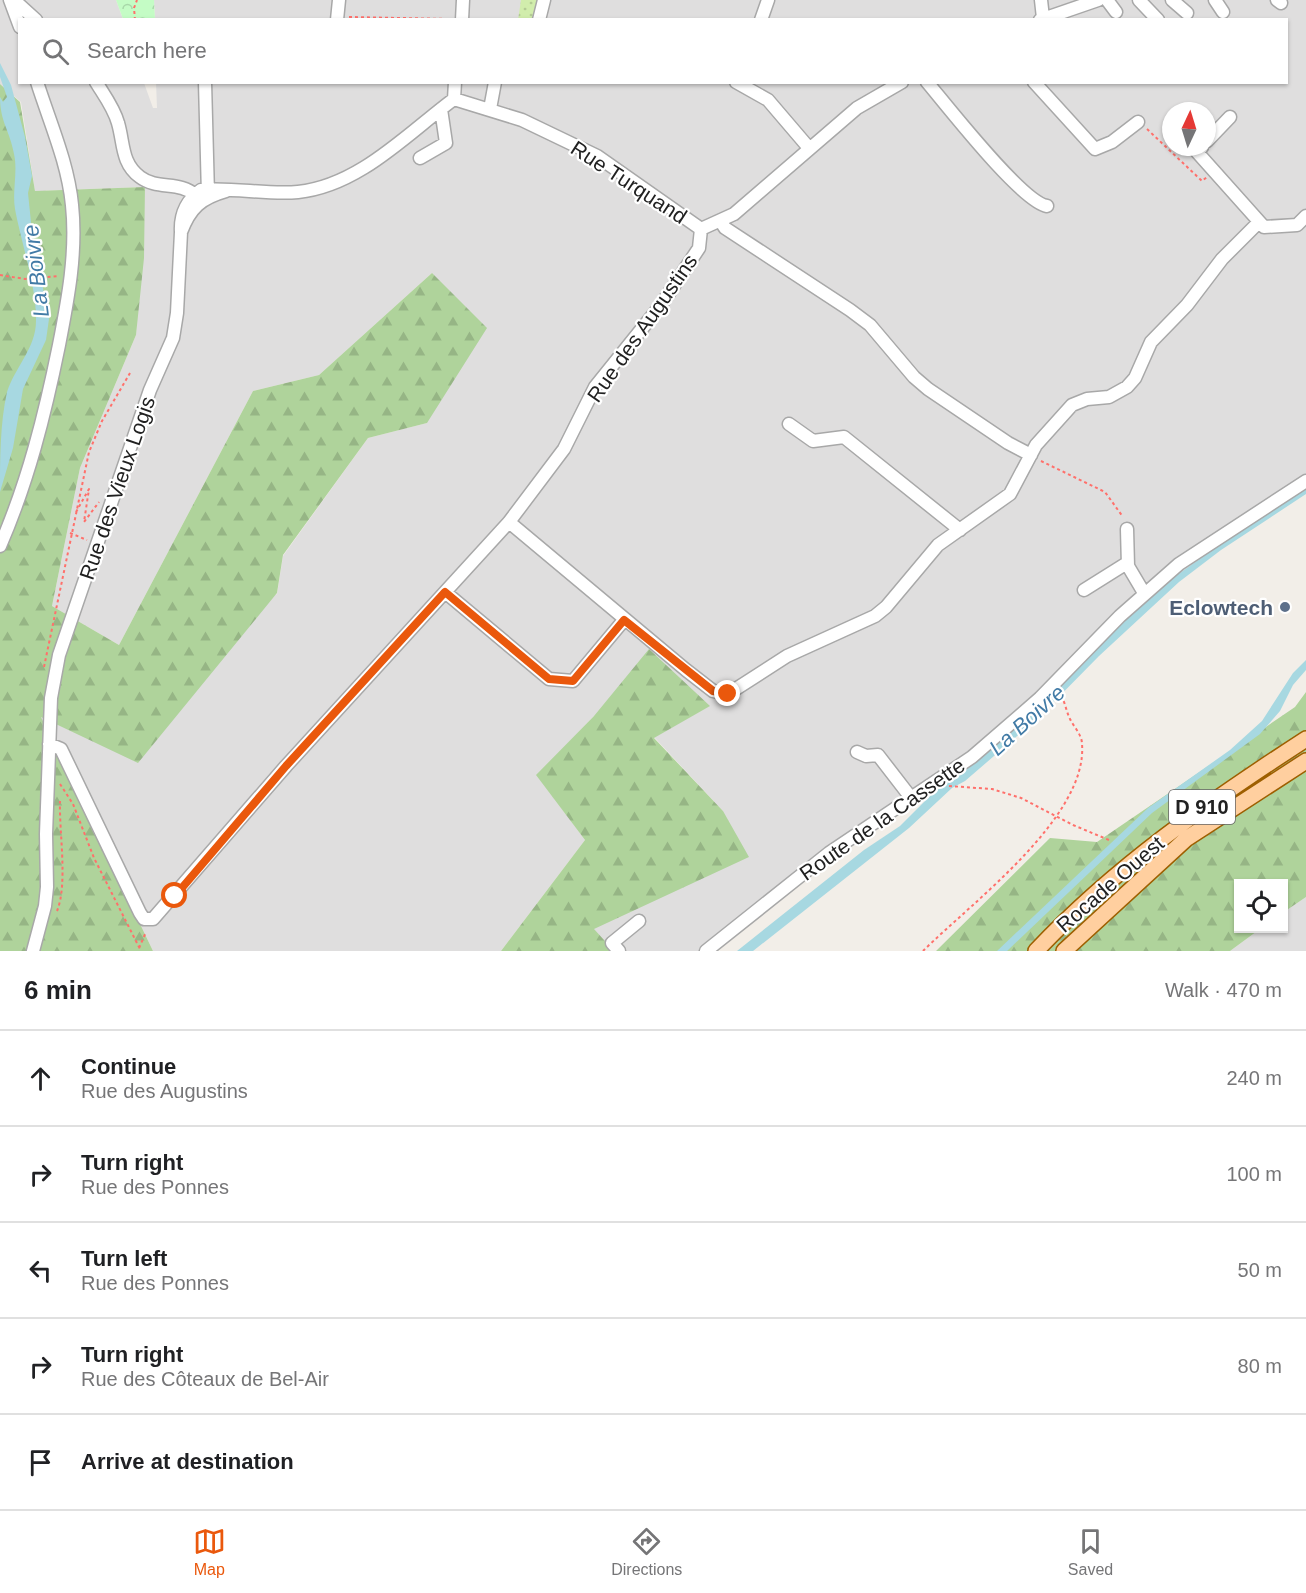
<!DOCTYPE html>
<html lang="en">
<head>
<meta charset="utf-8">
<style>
  :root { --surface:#fff; --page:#f6f6f6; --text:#202124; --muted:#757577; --line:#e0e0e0; --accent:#ea580c }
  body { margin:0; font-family:Helvetica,sans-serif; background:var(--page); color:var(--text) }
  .controls { position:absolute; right:18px; bottom:18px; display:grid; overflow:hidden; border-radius:0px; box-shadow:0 2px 4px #0004 }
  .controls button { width:54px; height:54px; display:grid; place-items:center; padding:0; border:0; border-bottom:2px solid var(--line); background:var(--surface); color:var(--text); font:30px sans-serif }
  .compass { position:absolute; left:1162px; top:102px; width:54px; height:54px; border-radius:50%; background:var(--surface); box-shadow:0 2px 4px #0004; rotate:4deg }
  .stop { position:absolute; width:18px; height:18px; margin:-14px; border:4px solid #ea580c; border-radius:50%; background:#fff }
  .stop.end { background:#ea580c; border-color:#fff; box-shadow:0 2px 6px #0008 }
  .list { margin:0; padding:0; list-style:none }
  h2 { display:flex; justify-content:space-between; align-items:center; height:78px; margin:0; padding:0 24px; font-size:26px }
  h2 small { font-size:20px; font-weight:400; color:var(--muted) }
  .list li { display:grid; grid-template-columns:39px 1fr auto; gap:18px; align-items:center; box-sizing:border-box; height:96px; padding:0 24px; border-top:2px solid var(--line) }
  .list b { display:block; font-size:22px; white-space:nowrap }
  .list p { margin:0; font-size:20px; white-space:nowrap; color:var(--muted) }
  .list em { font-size:20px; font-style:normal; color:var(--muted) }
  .icon { flex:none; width:33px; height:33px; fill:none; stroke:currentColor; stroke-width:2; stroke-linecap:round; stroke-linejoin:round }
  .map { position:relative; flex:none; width:1306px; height:951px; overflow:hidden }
  .search { position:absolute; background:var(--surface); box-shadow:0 2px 4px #0004; left:18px; right:18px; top:18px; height:66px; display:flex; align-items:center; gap:15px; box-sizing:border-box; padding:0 21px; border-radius:0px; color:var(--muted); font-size:22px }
  .sheet { height:558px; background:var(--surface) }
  nav { display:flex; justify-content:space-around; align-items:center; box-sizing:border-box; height:84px; border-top:2px solid var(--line); background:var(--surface); font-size:16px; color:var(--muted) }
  nav a { display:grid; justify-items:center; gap:3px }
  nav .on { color:var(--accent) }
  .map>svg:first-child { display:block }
  .residential { fill:#dfdede; fill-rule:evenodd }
  .forest { fill:url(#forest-firs) }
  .park { fill:url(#park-crowns) }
  .garden { fill:url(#garden-dots) }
  .water { fill:#a7d8e1 }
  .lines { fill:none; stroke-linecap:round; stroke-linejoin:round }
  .minor-casing { stroke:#a8a8a8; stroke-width:15 }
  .major-casing { stroke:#9e5f00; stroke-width:18 }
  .path { stroke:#ff706b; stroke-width:2; stroke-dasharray:3 3; stroke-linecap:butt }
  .minor { stroke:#fff; stroke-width:12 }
  .major { stroke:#ffcf9f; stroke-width:15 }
  .route { stroke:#ea580c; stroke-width:8 }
  .service-dot { fill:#5c6f8a; stroke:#fff; stroke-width:2 }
  .labels { text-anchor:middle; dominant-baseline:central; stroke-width:4.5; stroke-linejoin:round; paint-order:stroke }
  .shield { fill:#fff; stroke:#646464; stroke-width:1.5 }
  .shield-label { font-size:20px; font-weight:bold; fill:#212121 }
  .street-label { font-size:21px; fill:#212121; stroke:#fff }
  .service-label { font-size:21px; font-weight:bold; fill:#4e5e75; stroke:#fff; text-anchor:end }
  .water-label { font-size:22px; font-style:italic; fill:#427ba6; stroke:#fff }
</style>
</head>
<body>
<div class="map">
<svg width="1306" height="951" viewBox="0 0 1306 951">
  <defs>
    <pattern id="forest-firs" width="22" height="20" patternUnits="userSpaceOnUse" patternTransform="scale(1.5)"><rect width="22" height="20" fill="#afd39b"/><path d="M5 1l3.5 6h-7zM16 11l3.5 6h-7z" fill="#96b585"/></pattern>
    <pattern id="park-crowns" width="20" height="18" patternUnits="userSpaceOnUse" patternTransform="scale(1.5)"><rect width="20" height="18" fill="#c4fcc5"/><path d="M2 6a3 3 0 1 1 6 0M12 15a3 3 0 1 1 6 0" fill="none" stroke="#a8d8a9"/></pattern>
    <pattern id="garden-dots" width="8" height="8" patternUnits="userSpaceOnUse" patternTransform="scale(1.5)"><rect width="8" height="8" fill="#d1edac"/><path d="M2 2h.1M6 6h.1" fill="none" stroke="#b3cb94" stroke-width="1.8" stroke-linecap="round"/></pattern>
  </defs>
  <rect width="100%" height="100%" fill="#f2eee8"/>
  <path class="residential" d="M0,0H116L123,19L20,20V82L144,83L153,108H157L156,82H1286V20H155L154,0H1306V479L1101,634L1007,721L711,951H614L593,929L723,811L654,737L594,716L537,775L585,840L501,951H153L40,716L277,594L283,556L368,438L427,423L432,273L319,375L253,391L119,645L52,606L80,468L136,335L145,187L35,191L21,102L0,84ZM1171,111H1207V147H1171Z
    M1306,897V951H1230L1260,929L1284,928V912Z"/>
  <path class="forest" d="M0,84L20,102L35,191L145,187L144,258L136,335L80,468L52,606L119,645L253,391L319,375L432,273L487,328L427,423L368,438L283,555L277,593L138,763L41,717L153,951H0Z
    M649,649L710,706L654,738L723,811L749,857L594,929L614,951H501L585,840L536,775L594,716Z
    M1306,692V897L1284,912V884H1238V928L1260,929L1230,951H936L1050,838L1097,842L1295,707Z"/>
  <path class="park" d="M116,0H154L155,19H123Z"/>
  <path class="garden" d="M521,0H539L533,19L518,20Z"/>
  <path class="water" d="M0,63L11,85L25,137L32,176L28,193L32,232L49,319L46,340L23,389L13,448L0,492C0,460 0,423 7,392C15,367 36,348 36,321C37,288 21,242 15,209C12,191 18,172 14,154C10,131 0,122 0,97L3,102L7,97L0,77Z
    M1306,484V494L1221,550L1179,582L1099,656L1037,719L965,781L952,788L909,828L753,951H737L864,850L900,826L937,789L988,752L1045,701L1107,637L1170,580Z
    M1306,660V670L1293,685L1280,711L1260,734L1152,813L1007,951H997L1148,808L1230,750L1262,721L1293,673Z"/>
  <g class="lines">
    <g class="minor-casing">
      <path id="minor" d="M10,0L20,27
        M14,0L36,20
        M1041,0L1043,18
        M1107,0L1116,12
        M1139,0L1158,20
        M1172,0L1187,13
        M1215,0L1223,12
        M1277,0L1281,3
        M337,20L339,0
        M462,20L463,0
        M539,20L544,0
        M761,20L768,0
        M1040,20L1098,0
        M96,82C104,95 114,108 118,123C124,143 121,163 140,177C157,190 180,181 195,195
        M205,82L208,195
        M736,82L768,100L809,148
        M927,82C948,107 1022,202 1047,206
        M1034,82L1095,149L1112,142L1138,122
        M454,99L522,120L597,156L701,229
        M454,99L455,82
        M490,109L495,82
        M1207,141L1230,117
        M1202,147L1197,152L1264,227L1297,225L1306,216
        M420,158L446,143L441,109
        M226,191C201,198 190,208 181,232C180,214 187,200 201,190C233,187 266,195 298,192C359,186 408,133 454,99
        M721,222L725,228L850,310L870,325L914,377L928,389L1008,443L1031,455
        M701,229L734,214L857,108L902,82
        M789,424L813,441L844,437L960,530
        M509,522L686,670L713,691L728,694L787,656L875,616L886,607L938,545L1010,494L1036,445L1072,405L1087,399L1109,397L1127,387L1135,378L1151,342L1187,305L1222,259L1259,222
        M1127,529L1128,566L1144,593
        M0,546C28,482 45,414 59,345C68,299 77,252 72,205C68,163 50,123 37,82
        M1084,590L1127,563
        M445,592L549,679L573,681L624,620
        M49,744L61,749L140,913L144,919H153L286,766L509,522L564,449L595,387L661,305L699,248L701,229
        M857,752L866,756L878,755L912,799
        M33,951L45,906L47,887L46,834L51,698L59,655L150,390L173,338L177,313L181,232
        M619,951L612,943L639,921
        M706,951L829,853L972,757L1040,698L1120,616L1179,564L1306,481"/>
    </g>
    <g class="major-casing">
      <path id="major" d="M1036,951C1116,866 1209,802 1306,739
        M1064,951L1186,839L1306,761"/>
    </g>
    <path class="path" d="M349,17L451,19
      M135,20L134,8L137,0
      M1147,129L1202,181L1207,177
      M0,275L25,279L58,276
      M1041,461L1105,492L1123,517
      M76,512L89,489L84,522L99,502
      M70,533L87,540
      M44,667L89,452L102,421L130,373
      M60,784L73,804L94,858L141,951
      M949,786L992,789L1021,798L1073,825L1109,840
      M57,911C68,884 59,832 60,801
      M139,948L146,932
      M923,951C971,903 1088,817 1082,744C1082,735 1074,727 1070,719C1066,711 1065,701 1060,694"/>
    <use href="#minor" class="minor"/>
    <use href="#major" class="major"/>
  </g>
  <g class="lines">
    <path class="route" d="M175,896L286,766L445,592L549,679L573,681L624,620L713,691L728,694"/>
  </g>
  <circle class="service-dot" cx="1285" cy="607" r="6"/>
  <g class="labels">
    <rect class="shield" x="1169" y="790" width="66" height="34" rx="4.5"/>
    <g class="shield-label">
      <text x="1202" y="807">D 910</text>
    </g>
    <g class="street-label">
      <text transform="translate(629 182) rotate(33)">Rue Turquand</text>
      <text transform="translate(642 328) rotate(-55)">Rue des Augustins</text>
      <text transform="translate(117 488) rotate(-71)">Rue des Vieux Logis</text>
      <text transform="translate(882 819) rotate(-35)">Route de la Cassette</text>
      <text transform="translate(1110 884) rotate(-41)">Rocade Ouest</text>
    </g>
    <g class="service-label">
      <text x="1273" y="607">Eclowtech</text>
    </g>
    <g class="water-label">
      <text transform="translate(36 271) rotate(-97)">La Boivre</text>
      <text transform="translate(1027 720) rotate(-42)">La Boivre</text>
    </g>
  </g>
</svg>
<div class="controls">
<button><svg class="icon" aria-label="locate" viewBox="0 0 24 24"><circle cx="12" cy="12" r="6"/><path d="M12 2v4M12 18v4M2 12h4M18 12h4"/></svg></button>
</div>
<svg class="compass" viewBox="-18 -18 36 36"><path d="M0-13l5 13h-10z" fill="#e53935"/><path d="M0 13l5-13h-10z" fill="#757577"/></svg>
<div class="stop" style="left:175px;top:896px"></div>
<div class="stop end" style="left:728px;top:694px"></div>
<div class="search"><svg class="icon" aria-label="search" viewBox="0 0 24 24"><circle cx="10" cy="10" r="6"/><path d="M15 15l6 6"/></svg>Search here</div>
</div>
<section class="sheet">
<h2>6 min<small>Walk · 470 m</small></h2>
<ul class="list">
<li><svg class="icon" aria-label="ahead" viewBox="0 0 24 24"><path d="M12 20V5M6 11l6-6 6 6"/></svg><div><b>Continue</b><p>Rue des Augustins</p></div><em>240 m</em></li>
<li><svg class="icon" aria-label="right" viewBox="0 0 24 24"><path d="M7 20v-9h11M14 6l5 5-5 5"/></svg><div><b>Turn right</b><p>Rue des Ponnes</p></div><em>100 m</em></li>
<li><svg class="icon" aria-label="left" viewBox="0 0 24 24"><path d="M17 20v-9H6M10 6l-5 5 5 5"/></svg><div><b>Turn left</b><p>Rue des Ponnes</p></div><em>50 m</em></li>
<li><svg class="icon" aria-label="right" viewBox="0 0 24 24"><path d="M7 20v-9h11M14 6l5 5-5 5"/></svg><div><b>Turn right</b><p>Rue des Côteaux de Bel-Air</p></div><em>80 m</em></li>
<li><svg class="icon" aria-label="arrive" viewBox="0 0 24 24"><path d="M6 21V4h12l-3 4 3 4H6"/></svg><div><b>Arrive at destination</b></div></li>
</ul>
</section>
<nav>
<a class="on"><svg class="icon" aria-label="map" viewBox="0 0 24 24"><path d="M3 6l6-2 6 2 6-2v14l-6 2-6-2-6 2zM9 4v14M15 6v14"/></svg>Map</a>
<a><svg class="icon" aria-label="directions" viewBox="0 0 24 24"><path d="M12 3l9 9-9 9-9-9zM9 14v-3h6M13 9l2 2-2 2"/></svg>Directions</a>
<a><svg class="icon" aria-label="saved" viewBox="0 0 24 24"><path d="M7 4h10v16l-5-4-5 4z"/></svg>Saved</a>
</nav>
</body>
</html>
